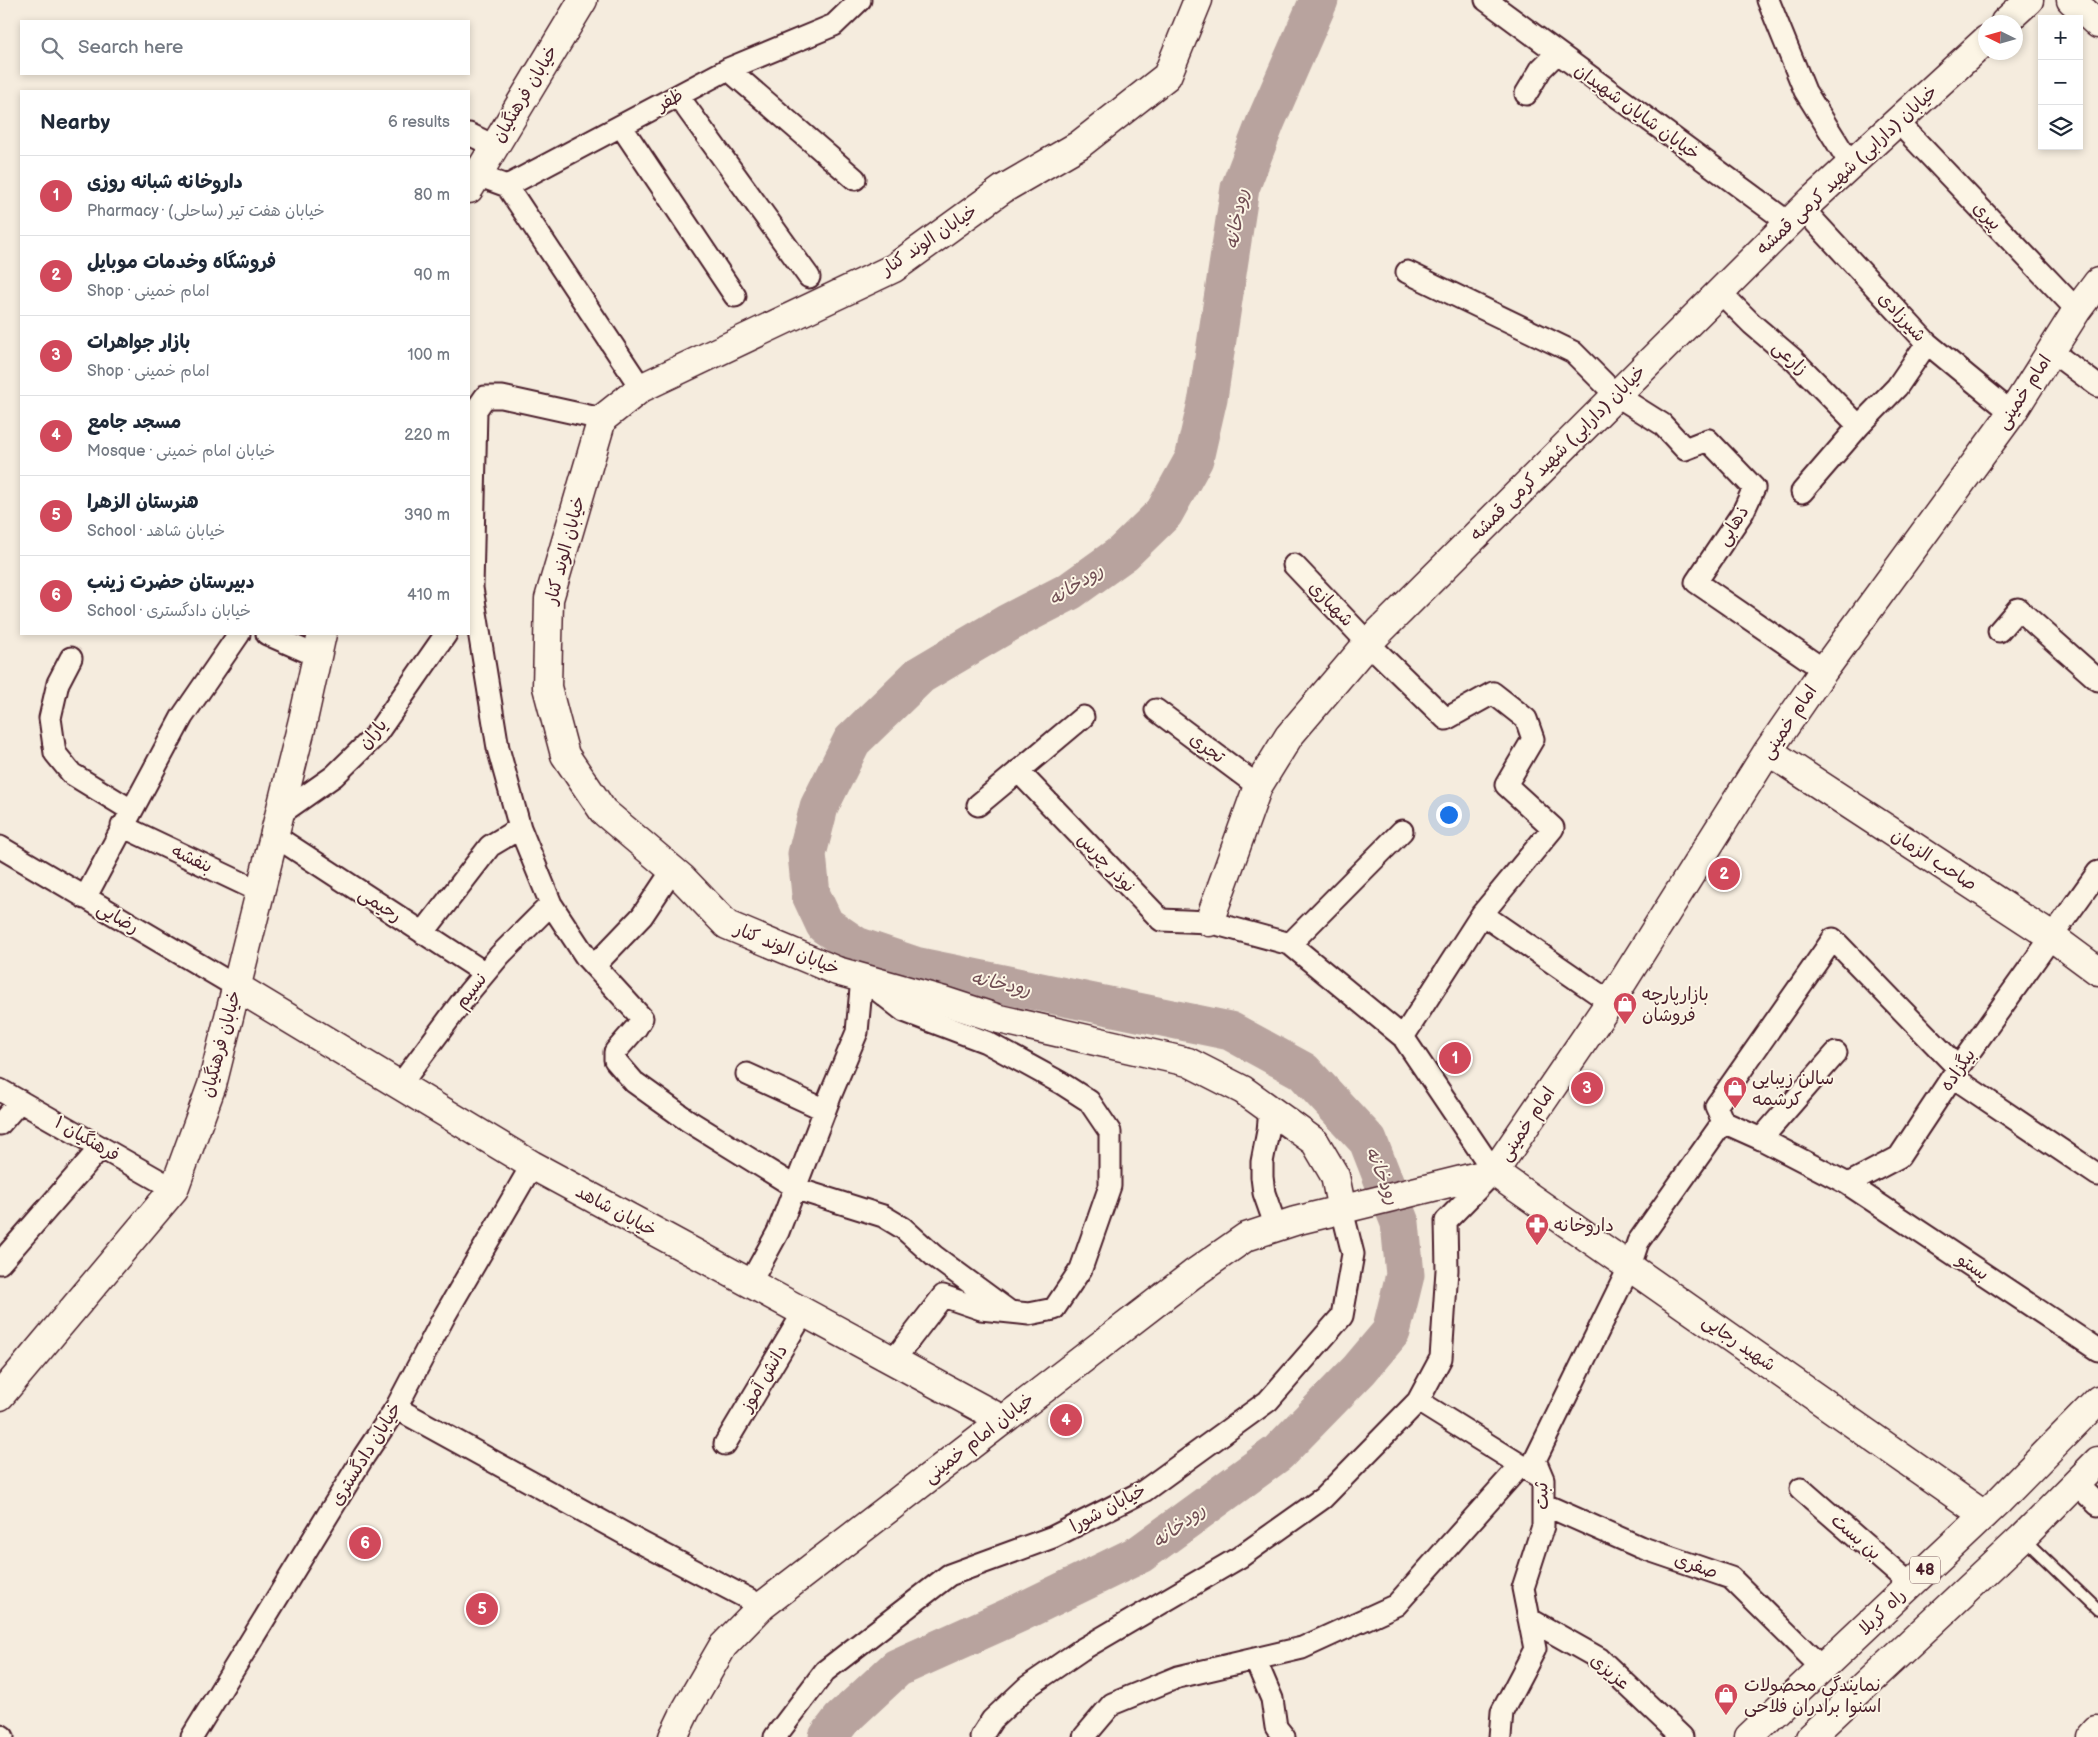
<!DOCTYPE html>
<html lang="en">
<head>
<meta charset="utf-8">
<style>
  :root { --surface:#fff; --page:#f2f2f3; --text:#1f2937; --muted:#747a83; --line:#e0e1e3; --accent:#d1495b }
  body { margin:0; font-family:"Balsamiq Sans","Playpen Sans Arabic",sans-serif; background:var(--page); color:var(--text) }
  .controls { position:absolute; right:15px; top:15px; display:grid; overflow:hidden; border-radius:0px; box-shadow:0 2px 8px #0003 }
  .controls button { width:45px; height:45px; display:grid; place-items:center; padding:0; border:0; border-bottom:1px solid var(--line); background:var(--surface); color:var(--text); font:25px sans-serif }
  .compass { position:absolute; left:1978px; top:15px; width:45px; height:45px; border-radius:50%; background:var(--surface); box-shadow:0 2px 8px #0003; rotate:275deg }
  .you { position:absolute; left:1448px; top:814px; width:18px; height:18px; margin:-12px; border:4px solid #fff; border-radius:50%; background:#1a73e8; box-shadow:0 0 0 8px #1a73e833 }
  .badge { display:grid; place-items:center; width:32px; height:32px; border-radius:50%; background:var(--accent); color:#fff; font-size:16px; font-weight:700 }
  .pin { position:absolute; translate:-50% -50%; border:2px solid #fff; box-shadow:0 1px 5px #0006 }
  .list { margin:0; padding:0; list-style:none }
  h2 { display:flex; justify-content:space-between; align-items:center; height:65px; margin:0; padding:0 20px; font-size:21px }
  h2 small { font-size:16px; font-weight:400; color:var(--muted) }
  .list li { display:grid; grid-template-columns:32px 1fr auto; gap:15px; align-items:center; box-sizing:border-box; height:80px; padding:0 20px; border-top:1px solid var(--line) }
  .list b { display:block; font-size:19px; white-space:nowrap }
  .list p { margin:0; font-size:16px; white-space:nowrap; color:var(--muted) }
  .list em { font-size:16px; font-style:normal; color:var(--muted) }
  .icon { flex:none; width:28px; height:28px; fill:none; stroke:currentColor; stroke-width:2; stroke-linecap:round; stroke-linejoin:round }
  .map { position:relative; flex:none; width:2098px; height:1737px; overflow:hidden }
  .search { position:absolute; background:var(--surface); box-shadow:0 2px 8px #0003; left:20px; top:20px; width:450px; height:55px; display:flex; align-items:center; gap:12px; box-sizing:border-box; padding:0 18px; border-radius:0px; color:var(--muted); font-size:19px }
  .panel { position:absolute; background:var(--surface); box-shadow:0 2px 8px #0003; left:20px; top:90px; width:450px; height:545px; border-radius:0px }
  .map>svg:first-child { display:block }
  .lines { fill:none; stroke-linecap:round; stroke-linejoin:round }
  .river { stroke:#b8a39e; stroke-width:39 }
  .lane-casing { stroke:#4a1f2b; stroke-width:14 }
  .street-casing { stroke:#4a1f2b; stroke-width:25 }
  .secondary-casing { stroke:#4a1f2b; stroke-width:31 }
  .primary-casing { stroke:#4a1f2b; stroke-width:31 }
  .lane { stroke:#fcf5e5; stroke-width:10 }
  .street { stroke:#fcf5e5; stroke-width:21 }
  .secondary { stroke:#fcf5e5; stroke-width:28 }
  .primary { stroke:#fcf5e5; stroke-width:28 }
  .labels { text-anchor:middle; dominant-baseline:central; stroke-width:4; stroke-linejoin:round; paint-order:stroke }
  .shield { fill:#fcf5e5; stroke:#7f5f63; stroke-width:1 }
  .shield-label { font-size:16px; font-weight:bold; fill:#4a1f2b }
  .street-label { font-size:18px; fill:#4a1f2b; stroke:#fcf5e5 }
  .poi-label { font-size:18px; fill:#4a1f2b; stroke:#fcf5e5; text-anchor:start }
  .water-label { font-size:19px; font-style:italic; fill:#704d53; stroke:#fcf5e5 }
</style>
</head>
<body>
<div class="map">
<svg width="2098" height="1737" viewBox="0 0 2098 1737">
  <rect width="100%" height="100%" fill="#f5ecde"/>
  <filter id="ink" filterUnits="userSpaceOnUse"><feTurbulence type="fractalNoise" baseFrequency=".02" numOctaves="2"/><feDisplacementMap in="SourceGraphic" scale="10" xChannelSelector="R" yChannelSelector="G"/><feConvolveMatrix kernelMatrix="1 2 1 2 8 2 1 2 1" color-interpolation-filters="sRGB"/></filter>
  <g filter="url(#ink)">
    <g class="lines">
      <path class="river" d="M828,1737L841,1720L897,1668L1019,1613L1140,1554L1278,1453L1359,1370L1391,1332L1405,1275L1400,1223L1368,1141L1303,1071L1230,1031L915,966L856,946L825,925L811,895L807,854L819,807L852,741L920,675L1008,623L1070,591L1123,553L1164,513L1194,459L1208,398L1240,188L1266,121L1319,0"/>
      <g class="lane-casing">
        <path id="lane" d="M2023,1538L2098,1610"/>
      </g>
      <g class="street-casing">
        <path id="street" d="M1486,0L1789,223
          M1768,0L1805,91L1851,165
          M728,69L855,179
          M1526,94L1541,69L1557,53
          M678,96L809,277
          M1897,121L2077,310
          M621,126L735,296
          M469,134L494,146
          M477,175L507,186L728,69L834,25L860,0
          M507,186L641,388
          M1803,209L1927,343L2012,413
          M1407,272L1573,352L1616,395L1662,424L1685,449L1708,440L1754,488L1743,512L1696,582L1824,670
          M1720,292L1752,324L1793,359L1859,426
          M2051,351L2098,386
          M1802,492L1859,426L1897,387L1927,343
          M1294,565L1368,643L1446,719L1493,693L1526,719L1533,739L1506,785L1553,828L1482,914L1403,1037
          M472,588L498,748L520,828L551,904L586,957L642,1018L636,1028L615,1052V1060L634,1082L687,1120L800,1190L883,1216L903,1228L934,1256L1010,1312
          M469,594L472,588L476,410L485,397H502L602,419
          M1999,631L2018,609L2098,680
          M267,634L317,656
          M71,658L58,683L50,718L55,753L72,774L131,810
          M1156,710L1258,786
          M1018,771L1161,920L1209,922L1290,944L1403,1037L1494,1172L1446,1221L1447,1270L1441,1358L1418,1401L1543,1479
          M978,805L1083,717
          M280,814L334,776L375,736L446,634
          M122,826L261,892
          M275,836L485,973
          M0,847L237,987
          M85,898L182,717L239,634
          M1482,914L1610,1002
          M423,933L490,846L520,828
          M1290,944L1402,831
          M594,966L642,916L672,871
          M867,982L904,1011L986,1042L1061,1083L1089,1101L1110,1132V1186L1081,1269L1054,1309L1029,1314L981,1309L943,1296L893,1361
          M1958,1068L1833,939L1716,1106L1723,1122L1761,1139L1848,1184L2098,1350
          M747,1074L825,1110
          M1953,1077L2098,1175
          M400,1085L469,992L500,955L551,904
          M0,1090L174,1189
          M1270,1110L1268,1131L1262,1162V1177L1264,1193L1276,1227
          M0,1124L20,1101
          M1761,1139L1836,1053
          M1848,1184L1899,1157L1958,1068L2098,872
          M0,1263L101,1147
          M750,1283L778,1232L831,1094L857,1032L862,978
          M396,1408L636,1540L762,1606
          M725,1444L804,1312
          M2076,1484L2098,1505
          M1801,1489L1910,1584
          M1543,1504L1640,1547L1731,1578L1822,1668
          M1529,1619L1600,1659L1682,1737
          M1255,1659L1272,1699L1276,1727L1284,1737
          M0,1735L3,1737
          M192,1737L364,1456L396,1408L445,1315L532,1165
          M775,1737L825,1671L949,1575L1053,1537L1144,1491L1268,1401L1342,1316L1353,1254L1342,1210
          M981,1737L992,1720L1027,1687L1081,1650L1240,1557L1323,1498L1418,1401
          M1084,1737L1112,1704L1178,1677L1302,1648L1396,1605L1521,1465
          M1500,1737L1502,1712L1535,1649L1523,1588L1543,1526V1479L1535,1460L1630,1266L1638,1242L1723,1122"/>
      </g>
      <g class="secondary-casing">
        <path id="secondary" d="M1198,0L1167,76L1079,145L1003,189L894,268L641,388L602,419L549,599L547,687L565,755L603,811L682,878L727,925L837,971L944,1001L999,1019L1188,1062L1243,1090L1315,1142L1335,1176L1342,1210
          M2071,0L2098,24
          M2005,22L2029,0
          M469,189L583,0
          M1768,751L2052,937L2098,971
          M1209,922L1258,786L1289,736L1368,643L1812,200L1986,40
          M237,987L532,1165L1003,1420
          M1494,1172L1610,1002L1768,751L1824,670L2012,413L2077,310L2098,282
          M1494,1172L1984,1515
          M0,1396L174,1189L212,1085L303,720L322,634
          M673,1737L686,1710L723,1646L762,1606L1193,1274L1246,1237L1295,1221L1494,1172
          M2091,1737L2098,1729"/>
      </g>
      <g class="primary-casing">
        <path id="primary" d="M1749,1737L1999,1501L2098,1400
          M1810,1737L2023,1537L2098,1461"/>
      </g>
      <use href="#lane" class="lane"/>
      <use href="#street" class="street"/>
      <use href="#secondary" class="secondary"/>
      <use href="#primary" class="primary"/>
    </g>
  </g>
  <defs>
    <g id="shop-pin" transform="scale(1.25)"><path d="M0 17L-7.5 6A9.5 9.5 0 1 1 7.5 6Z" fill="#d1495b" stroke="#fcf5e5"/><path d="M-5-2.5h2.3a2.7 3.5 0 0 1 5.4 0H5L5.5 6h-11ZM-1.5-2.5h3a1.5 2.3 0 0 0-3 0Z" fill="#fff"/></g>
    <g id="pharmacy-pin" transform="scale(1.25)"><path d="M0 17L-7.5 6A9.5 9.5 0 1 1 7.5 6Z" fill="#d1495b" stroke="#fcf5e5"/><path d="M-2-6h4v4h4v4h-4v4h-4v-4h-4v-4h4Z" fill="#fff"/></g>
  </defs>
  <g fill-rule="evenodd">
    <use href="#shop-pin" x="1625" y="1004"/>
    <use href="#shop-pin" x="1735" y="1088"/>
    <use href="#pharmacy-pin" x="1537" y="1225"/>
    <use href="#shop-pin" x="1726" y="1695"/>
  </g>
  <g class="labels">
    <rect class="shield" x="1910" y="1556.5" width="30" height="27" rx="4"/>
    <g class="shield-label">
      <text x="1925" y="1570">48</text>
    </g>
    <g class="street-label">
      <text transform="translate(525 94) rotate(-59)">خیابان فرهنگیان</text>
      <text transform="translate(670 100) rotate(-28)">ظفر</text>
      <text transform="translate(1637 112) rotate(36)">خیابان شایان شهیدان</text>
      <text transform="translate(1847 170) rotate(-43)">خیابان (دارابی) شهید کرمی قمشه</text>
      <text transform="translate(1987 216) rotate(46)">پیری</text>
      <text transform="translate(929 240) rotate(-34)">خیابان الوند کنار</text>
      <text transform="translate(1902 317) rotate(47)">شیرزادی</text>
      <text transform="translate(1790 358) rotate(43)">زارعی</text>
      <text transform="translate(2024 392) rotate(-57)">امام خمینی</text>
      <text transform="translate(1558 453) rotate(-45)">خیابان (دارابی) شهید کرمی قمشه</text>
      <text transform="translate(1733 526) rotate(-58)">ذهابی</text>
      <text transform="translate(565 550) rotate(-75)">خیابان الوند کنار</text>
      <text transform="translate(1331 604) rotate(46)">شهبازی</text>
      <text transform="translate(1789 722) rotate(-56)">امام خمینی</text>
      <text transform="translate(373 734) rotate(-50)">یاران</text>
      <text transform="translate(1207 748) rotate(37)">تجری</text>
      <text transform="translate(192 859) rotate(25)">بنفشه</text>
      <text transform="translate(1934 860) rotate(33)">صاحب الزمان</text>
      <text transform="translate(1106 863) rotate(46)">نوذر چرس</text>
      <text transform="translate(380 905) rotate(33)">رحیمی</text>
      <text transform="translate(118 918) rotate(30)">رضایی</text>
      <text transform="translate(787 949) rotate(22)">خیابان الوند کنار</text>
      <text transform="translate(471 991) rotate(-52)">نسیم</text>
      <text transform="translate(221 1044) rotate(-75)">خیابان فرهنگیان</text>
      <text transform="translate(1958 1070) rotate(-55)">بیگزاده</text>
      <text transform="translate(1527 1124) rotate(-56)">امام خمینی</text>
      <text transform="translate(87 1139) rotate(30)">فرهنگیان ۱</text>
      <text transform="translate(616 1211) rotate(28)">خیابان شاهد</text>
      <text transform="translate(1973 1267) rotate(34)">بستو</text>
      <text transform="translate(1739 1343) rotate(35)">شهید رجایی</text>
      <text transform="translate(764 1378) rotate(-59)">دانش آموز</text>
      <text transform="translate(979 1438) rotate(-38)">خیابان امام خمینی</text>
      <text transform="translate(366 1454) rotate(-58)">خیابان دادگستری</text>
      <text transform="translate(1542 1496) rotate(-92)">ثبت</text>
      <text transform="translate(1108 1508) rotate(-28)">خیابان شورا</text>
      <text transform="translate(1856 1537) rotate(41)">بن بست</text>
      <text transform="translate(1696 1566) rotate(19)">صفری</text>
      <text transform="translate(1882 1612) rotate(-44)">راه کربلا</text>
      <text transform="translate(1610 1672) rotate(40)">عزیزی</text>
    </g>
    <g class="poi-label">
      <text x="1642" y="994">بازارپارچه<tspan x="1642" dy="21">فروشان</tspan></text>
      <text x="1752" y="1078">سالن زیبایی<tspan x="1752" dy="21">کرشمه</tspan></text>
      <text x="1554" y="1225">داروخانه</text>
      <text x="1744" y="1685">نمایندگی محصولات<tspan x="1744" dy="21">اسنوا برادران فلاحی</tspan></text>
    </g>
    <g class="water-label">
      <text transform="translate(1237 219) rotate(-80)">رودخانه</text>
      <text transform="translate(1076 585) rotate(-33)">رودخانه</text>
      <text transform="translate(1001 984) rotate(12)">رودخانه</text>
      <text transform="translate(1382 1176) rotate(68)">رودخانه</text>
      <text transform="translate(1179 1526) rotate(-37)">رودخانه</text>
    </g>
  </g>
</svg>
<div class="controls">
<button>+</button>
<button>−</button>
<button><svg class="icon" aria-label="layers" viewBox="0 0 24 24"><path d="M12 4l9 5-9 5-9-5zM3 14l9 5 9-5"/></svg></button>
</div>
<svg class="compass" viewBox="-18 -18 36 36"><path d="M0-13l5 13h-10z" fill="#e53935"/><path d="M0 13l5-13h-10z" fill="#747a83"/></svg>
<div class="you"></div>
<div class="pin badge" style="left:1455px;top:1058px">1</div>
<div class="pin badge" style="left:1724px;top:874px">2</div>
<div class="pin badge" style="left:1587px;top:1088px">3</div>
<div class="pin badge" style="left:1066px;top:1420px">4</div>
<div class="pin badge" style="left:482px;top:1609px">5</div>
<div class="pin badge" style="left:365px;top:1543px">6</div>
<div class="search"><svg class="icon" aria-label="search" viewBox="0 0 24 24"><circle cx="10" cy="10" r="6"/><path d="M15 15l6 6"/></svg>Search here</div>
<section class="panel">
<h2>Nearby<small>6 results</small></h2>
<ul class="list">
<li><span class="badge">1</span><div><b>داروخانه شبانه روزی</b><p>Pharmacy · خیابان هفت تیر (ساحلی)</p></div><em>80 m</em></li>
<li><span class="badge">2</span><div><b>فروشگاه وخدمات موبایل</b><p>Shop · امام خمینی</p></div><em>90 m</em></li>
<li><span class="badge">3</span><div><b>بازار جواهرات</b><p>Shop · امام خمینی</p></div><em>100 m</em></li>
<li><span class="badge">4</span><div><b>مسجد جامع</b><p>Mosque · خیابان امام خمینی</p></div><em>220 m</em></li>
<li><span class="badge">5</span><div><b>هنرستان الزهرا</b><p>School · خیابان شاهد</p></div><em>390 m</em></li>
<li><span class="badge">6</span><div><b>دبیرستان حضرت زینب</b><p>School · خیابان دادگستری</p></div><em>410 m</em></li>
</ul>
</section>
</div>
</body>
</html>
